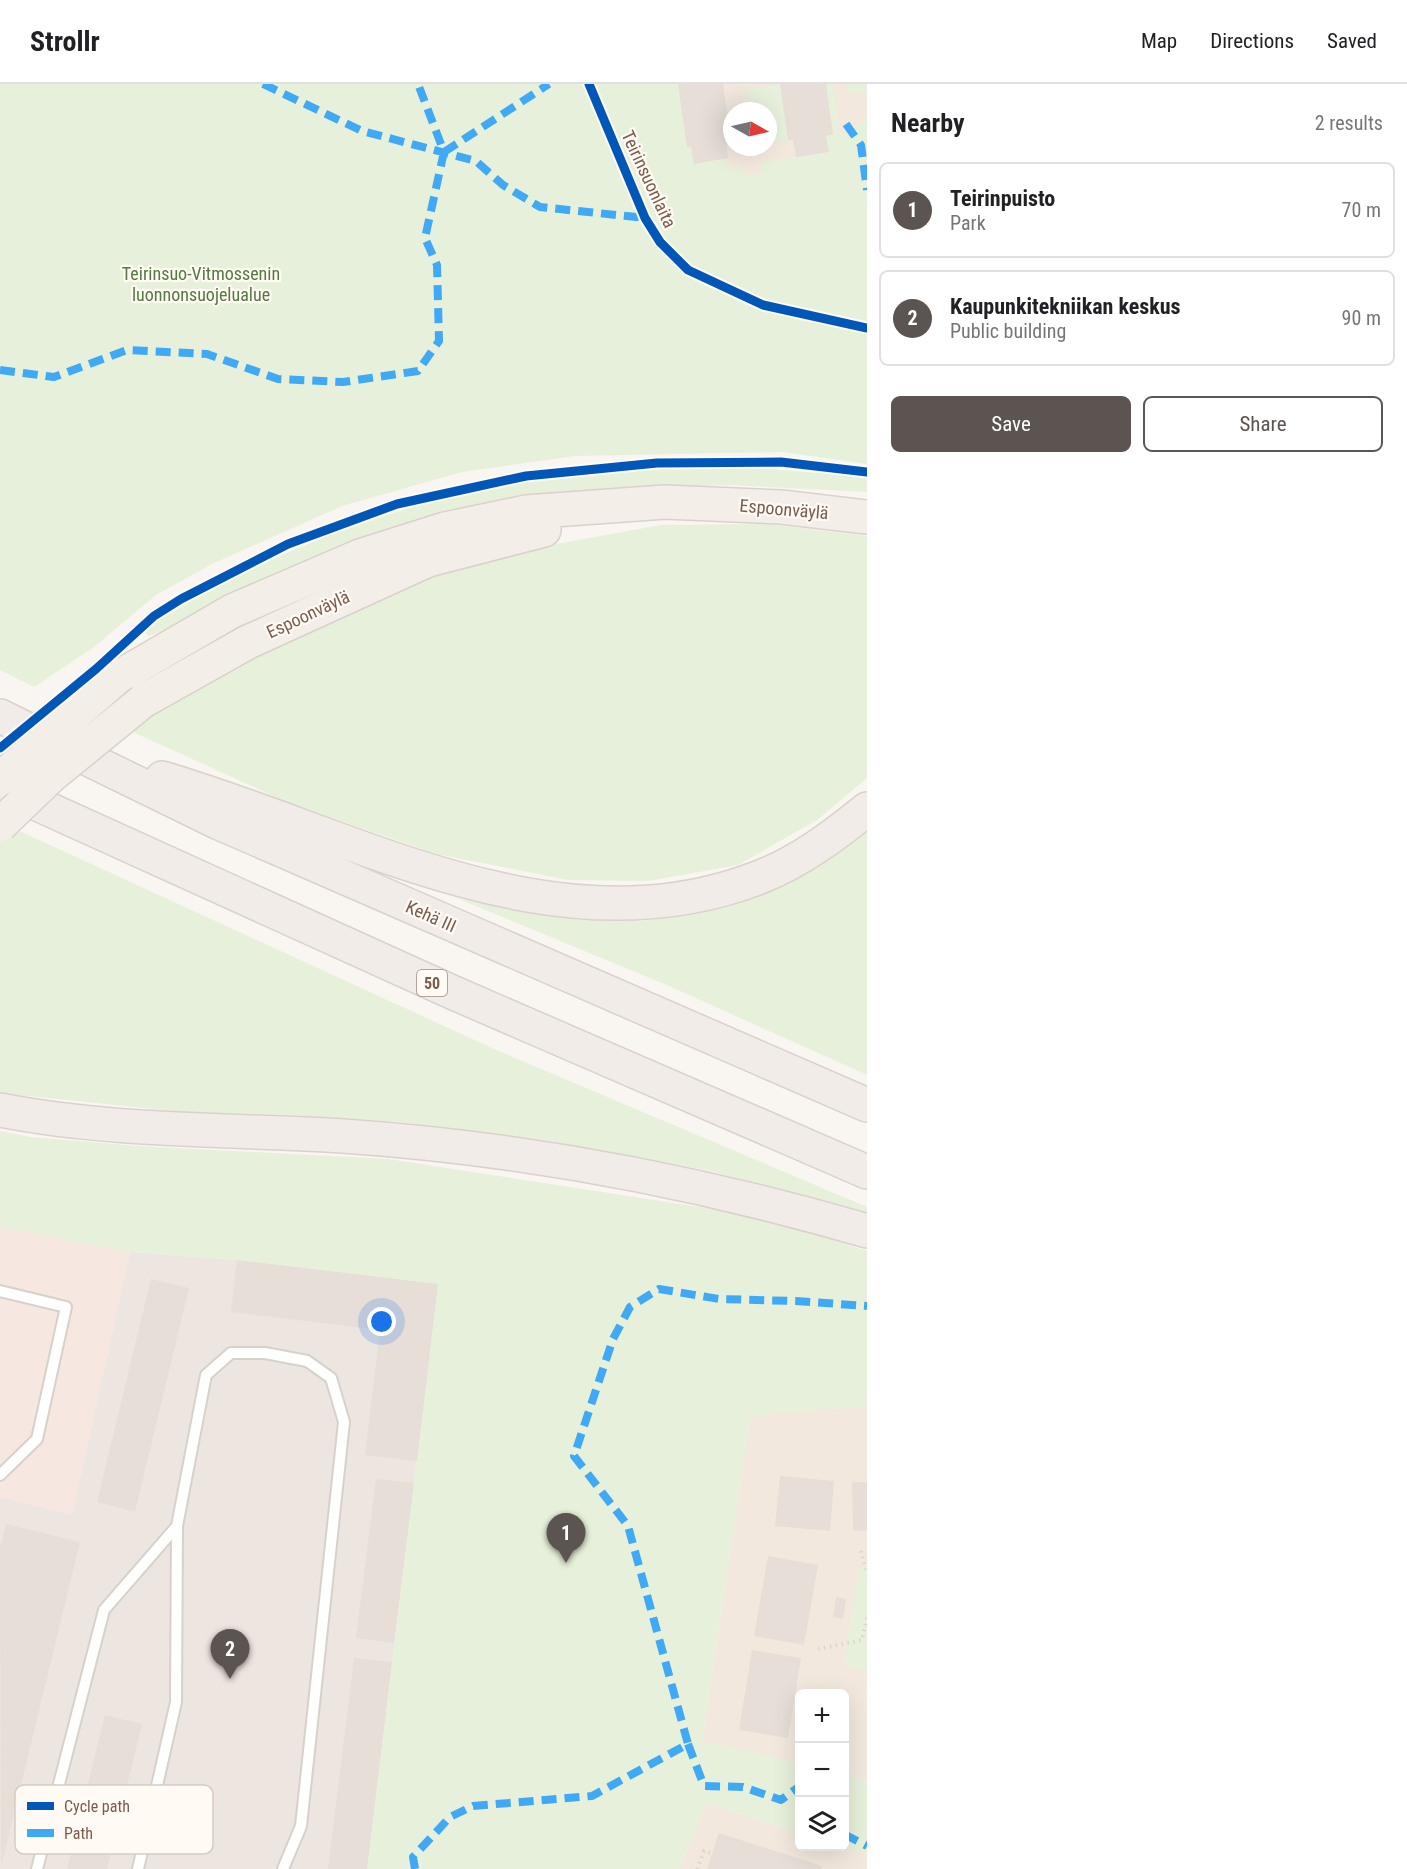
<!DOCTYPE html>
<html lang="en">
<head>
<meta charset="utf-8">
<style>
  :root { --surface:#fff; --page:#f2f2f2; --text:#202124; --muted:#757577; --line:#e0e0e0; --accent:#5c5450 }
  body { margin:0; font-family:"Roboto Condensed",sans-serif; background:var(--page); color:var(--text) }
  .controls { position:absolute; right:18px; bottom:18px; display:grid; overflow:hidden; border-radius:9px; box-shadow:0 6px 24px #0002 }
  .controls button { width:54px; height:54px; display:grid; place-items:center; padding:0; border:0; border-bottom:2px solid var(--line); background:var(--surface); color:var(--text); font:30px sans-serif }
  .compass { position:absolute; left:723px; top:18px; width:54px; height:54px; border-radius:50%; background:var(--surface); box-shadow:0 6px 24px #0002; rotate:98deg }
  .you { position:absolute; left:382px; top:1238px; width:21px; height:21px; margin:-15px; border:4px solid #fff; border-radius:50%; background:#1a73e8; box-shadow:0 0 0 9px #1a73e833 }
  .badge { display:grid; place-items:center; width:39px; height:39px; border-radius:50%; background:var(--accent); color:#fff; font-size:20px; font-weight:700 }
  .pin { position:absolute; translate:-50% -50px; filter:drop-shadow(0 2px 3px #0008) }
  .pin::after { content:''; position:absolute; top:32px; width:21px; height:18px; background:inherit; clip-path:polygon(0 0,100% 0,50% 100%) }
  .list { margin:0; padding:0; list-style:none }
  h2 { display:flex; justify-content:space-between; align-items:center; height:78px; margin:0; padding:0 24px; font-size:26px }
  h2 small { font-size:20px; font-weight:400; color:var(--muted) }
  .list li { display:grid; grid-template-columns:39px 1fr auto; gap:18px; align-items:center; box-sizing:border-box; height:96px; margin:0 12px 12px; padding:0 12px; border:2px solid var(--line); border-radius:9px }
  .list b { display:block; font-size:22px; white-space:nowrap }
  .list p { margin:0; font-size:20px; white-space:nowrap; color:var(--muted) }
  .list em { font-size:20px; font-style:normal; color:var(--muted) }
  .actions { display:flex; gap:12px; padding:18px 24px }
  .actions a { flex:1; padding:14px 0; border:2px solid var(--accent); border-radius:9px; text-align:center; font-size:21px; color:var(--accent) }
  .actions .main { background:var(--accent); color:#fff }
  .icon { flex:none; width:33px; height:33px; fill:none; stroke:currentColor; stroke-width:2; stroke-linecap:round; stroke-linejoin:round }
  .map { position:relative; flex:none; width:867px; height:1785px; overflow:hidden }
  header { display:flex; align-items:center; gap:36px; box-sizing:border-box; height:84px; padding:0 30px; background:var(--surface); border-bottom:2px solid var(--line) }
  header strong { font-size:28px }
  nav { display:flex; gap:33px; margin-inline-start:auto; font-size:21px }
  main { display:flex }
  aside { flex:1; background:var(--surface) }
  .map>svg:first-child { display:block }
  .residential { fill:#f2e8de; fill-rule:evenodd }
  .commercial { fill:#f6e8e1 }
  .industrial { fill:#ede5e0 }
  .green { fill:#e7f0db }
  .building { fill:#e6ded7 }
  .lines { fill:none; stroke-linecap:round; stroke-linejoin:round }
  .service-casing { stroke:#d7d1cb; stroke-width:14 }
  .primary-casing { stroke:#dad1cc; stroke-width:36 }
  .trunk-casing { stroke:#dad1cc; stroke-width:36 }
  .path { stroke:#dcd5d0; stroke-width:4; stroke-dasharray:1.5 4.5; stroke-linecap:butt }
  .service { stroke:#fefefd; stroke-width:10 }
  .primary { stroke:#f3eee8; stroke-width:33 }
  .trunk { stroke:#f2ece8; stroke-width:33 }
  .primary-bridge-casing { stroke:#dad1cc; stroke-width:36; stroke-linecap:butt }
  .primary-bridge { stroke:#f3eee8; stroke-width:33 }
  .quiet { stroke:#3fa9f5; stroke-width:8; stroke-dasharray:15 8; stroke-linecap:butt }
  .cycleway-casing { stroke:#fffaf3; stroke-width:13 }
  .cycleway { stroke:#0057b8; stroke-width:9 }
  .labels { text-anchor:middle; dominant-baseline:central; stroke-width:4.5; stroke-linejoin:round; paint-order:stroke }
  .shield { fill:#fffaf3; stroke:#a28b7f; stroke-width:1.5 }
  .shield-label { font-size:16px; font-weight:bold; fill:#7a5c4d }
  .street-label { font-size:18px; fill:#7a5c4d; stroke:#fffaf3 }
  .park-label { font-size:18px; fill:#537a41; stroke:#fffaf3 }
  .key { fill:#fffaf3; stroke:#d7cbc1; stroke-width:1.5 }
  .key-label { font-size:16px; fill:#7a5c4d }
</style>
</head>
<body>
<header>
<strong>Strollr</strong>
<nav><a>Map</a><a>Directions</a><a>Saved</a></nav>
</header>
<main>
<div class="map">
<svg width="867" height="1785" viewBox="0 0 867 1785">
  <rect width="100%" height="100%" fill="#f9f5f0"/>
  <path class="residential" d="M642,0H867V94L659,118ZM732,27H768V63H732Z
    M867,1322V1698L845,1688L844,1610H800L799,1679L702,1658L750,1331Z
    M706,1719L799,1749L800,1762L843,1763L867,1770V1785H679Z"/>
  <path class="commercial" d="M0,1143L130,1168L72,1431L0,1413Z"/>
  <path class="industrial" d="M130,1168L237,1176L438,1200L367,1785H0V1413L72,1431Z"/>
  <path class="green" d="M0,0H678L687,63H691L694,79L728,74L726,84L743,82L744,92L762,89V78L829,68L826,52L833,50L826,0H833L840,51L867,34V380L783,368L574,372L462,388L342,422L212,480L156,511L94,563L34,603L0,586Z
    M845,0H867V7L853,9L846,6Z
    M780,1L788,56L768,59V27H750L747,11L751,4Z
    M731,382L867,393V408L730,401L643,404L198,532L149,552L145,549L153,540C266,469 395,419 527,397C594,386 663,385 731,382Z
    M767,440L867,452V694L817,736L738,781L648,797L568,796L437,770L291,720L133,648L152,631L222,587L405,500L496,471L661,441Z
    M867,739V991L669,902L459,815L579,836L643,837L723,823L803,785Z
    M13,744L494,965L867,1123V1130L707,1086L500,1052L400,1038L292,1031L183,1028L0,1009V758Z
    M0,1047L30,1053L138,1062L388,1075L719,1126L808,1148L867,1167V1322L750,1332L702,1657L799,1679V1749L706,1719L679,1785H367L438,1200L237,1176L130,1168L0,1143Z
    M867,1482V1584C856,1588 851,1585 844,1577L859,1485Z
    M845,1688L867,1698V1770L843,1763Z"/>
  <path class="building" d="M678,0H723L731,56L726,57L728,74L694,80L691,63H687Z
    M780,0H826L833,50L826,52L829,68L796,73L793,56H788Z
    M237,1176L438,1200L417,1377L365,1371L380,1246L231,1228Z
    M151,1195L189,1204L135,1428L97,1418Z
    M780,1392L834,1397L830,1447L775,1442Z
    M376,1395L414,1399L394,1559L356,1554Z
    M852,1398H867V1446L853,1447Z
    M6,1440L80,1458L1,1783L0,1464Z
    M768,1472L818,1481L804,1561L754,1552Z
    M836,1513L846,1515L843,1535L833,1533Z
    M752,1566L801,1574L788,1654L739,1646Z
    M354,1574L392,1578L367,1785H328Z
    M105,1631L142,1640L107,1785H67Z
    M719,1749L822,1782L821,1785H707Z"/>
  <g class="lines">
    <g class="service-casing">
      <path id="service" d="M0,1207L66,1223L37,1355L0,1391
        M37,1785L104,1526L177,1442L206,1291L231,1269H265L307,1277L331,1294L344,1338L301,1742L283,1785
        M138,1785L176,1618L177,1442"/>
    </g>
    <g class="primary-casing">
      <path id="primary" d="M115,595L232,527L360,472L445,445L526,428L665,418L781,423L867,433
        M143,617L248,558L428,476L544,446"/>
    </g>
    <g class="trunk-casing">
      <path id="trunk" d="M0,632L217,738L867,1021
        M162,694C354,750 556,873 760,793C799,778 835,751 867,725
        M2,704L454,909L867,1088
        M0,1026C112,1048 229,1045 343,1052C520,1064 696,1097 867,1147"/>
    </g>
    <path class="path" d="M861,1467L867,1490
      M818,1565L862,1556L867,1534
      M697,1785L704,1767L712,1770"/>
    <use href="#service" class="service"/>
    <use href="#primary" class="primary"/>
    <use href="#trunk" class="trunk"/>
    <g class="primary-bridge-casing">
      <path id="primary-bridge" d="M0,695L115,595
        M0,741L51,692L143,617"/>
    </g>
    <use href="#primary-bridge" class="primary-bridge"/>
    <path class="quiet" d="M263,0L362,47L476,77L503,101L540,123L645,134
      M846,40L861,61L867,106
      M444,68L549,0
      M0,286L54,293L127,266L207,270L278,295L343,298L418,287L439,257L437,181L425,154L444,68L418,0
      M688,1660L704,1702L743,1703L781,1716L800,1702
      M844,1750L867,1762
      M415,1785L413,1773L450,1733L473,1722L592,1712L688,1660L628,1442L574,1372L613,1255L630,1223L659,1205L719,1215L796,1217L867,1222"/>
    <g class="cycleway-casing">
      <path id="cycleway" d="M589,0L645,134L660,158L688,186L763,221L867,244
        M0,664L96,585L154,532L181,515L288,460L397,420L526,392L657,379L781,378L867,388"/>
    </g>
    <use href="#cycleway" class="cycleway"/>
  </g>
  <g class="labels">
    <rect class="shield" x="417" y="886" width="30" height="26" rx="4.5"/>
    <g class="shield-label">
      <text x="432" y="899">50</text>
    </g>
    <g class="street-label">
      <text transform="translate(649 95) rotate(65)">Teirinsuonlaita</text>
      <text transform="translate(784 425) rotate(5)">Espoonväylä</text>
      <text transform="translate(308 530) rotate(-25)">Espoonväylä</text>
      <text transform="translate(431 832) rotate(24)">Kehä III</text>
    </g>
    <g class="park-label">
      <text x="201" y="189">Teirinsuo-Vitmossenin<tspan x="201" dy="21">luonnonsuojelualue</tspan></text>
    </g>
  </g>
  <rect x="15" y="1701" width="198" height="69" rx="9" class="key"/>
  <rect x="27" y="1718" width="27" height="8" fill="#0057b8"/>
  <rect x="27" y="1745" width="27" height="8" fill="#3fa9f5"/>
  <g class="key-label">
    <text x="64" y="1728">Cycle path</text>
    <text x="64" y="1755">Path</text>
  </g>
</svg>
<div class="controls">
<button>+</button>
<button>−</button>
<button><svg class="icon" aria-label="layers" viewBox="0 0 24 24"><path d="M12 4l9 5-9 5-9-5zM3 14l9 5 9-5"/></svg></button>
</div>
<svg class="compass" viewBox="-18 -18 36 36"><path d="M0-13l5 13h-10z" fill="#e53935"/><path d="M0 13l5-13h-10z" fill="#757577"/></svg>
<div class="you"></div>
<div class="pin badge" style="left:566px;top:1479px">1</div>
<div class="pin badge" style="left:230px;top:1595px">2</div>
</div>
<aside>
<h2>Nearby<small>2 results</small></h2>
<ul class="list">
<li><span class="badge">1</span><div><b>Teirinpuisto</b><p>Park</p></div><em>70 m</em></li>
<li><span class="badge">2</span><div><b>Kaupunkitekniikan keskus</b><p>Public building</p></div><em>90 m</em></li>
</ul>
<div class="actions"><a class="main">Save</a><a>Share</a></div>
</aside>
</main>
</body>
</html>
